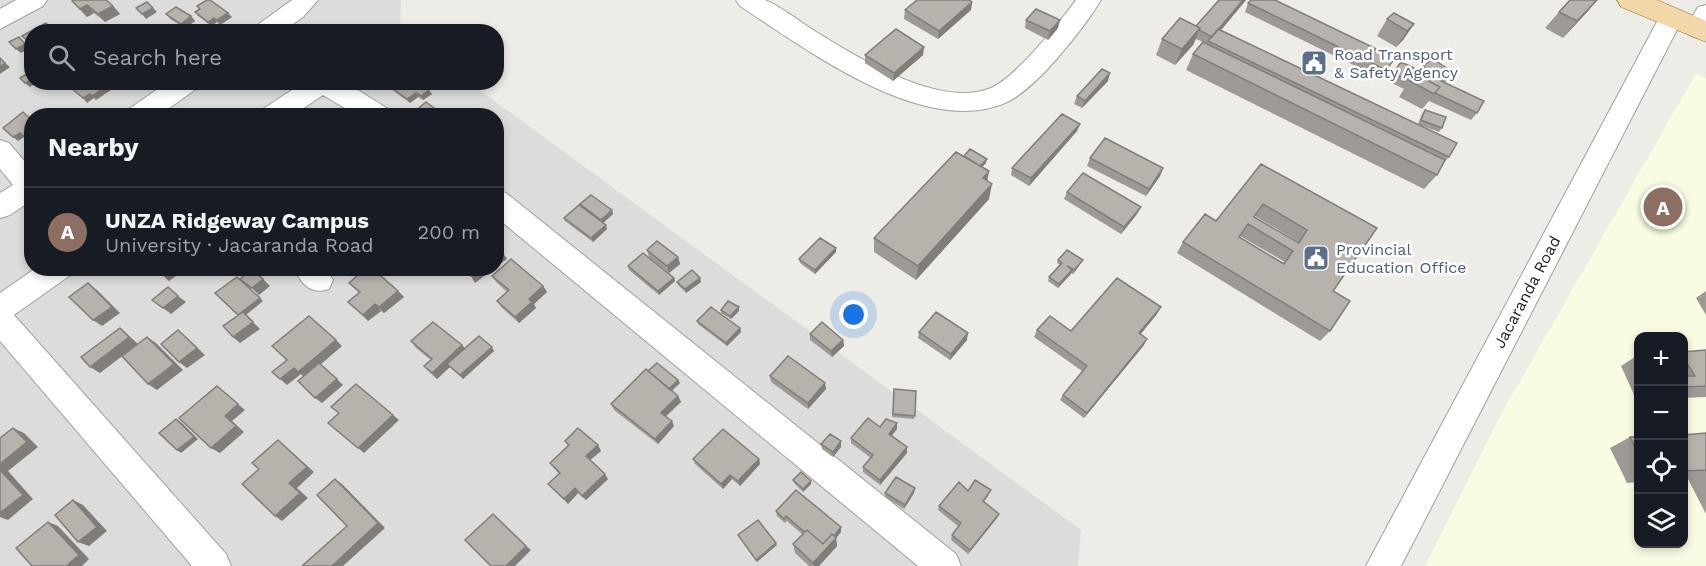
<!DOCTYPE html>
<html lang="en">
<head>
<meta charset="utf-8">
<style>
  :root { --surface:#171b24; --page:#242831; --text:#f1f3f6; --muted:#9ea1a6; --line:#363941; --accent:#7c3aed }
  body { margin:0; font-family:"Work Sans",sans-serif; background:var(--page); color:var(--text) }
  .controls { position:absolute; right:18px; bottom:18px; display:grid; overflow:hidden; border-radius:12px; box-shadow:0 3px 9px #0003 }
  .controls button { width:54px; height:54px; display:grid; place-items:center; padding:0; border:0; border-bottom:2px solid var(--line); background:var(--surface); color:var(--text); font:30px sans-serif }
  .you { position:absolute; left:854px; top:315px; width:21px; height:21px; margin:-15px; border:4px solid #fff; border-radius:50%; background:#1a73e8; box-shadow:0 0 0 9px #1a73e833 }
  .badge { display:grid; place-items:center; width:39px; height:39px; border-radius:50%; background:var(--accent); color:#fff; font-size:20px; font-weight:700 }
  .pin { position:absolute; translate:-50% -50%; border:3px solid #fff; box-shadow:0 2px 6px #0006 }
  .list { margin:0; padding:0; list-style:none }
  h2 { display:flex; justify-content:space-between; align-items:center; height:78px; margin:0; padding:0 24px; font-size:26px }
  h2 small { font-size:20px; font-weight:400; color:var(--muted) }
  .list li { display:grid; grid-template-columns:39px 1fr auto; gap:18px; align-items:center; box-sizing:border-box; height:90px; padding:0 24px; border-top:2px solid var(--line) }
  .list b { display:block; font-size:22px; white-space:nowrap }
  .list p { margin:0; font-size:20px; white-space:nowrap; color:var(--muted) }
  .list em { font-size:20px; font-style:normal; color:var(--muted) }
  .icon { flex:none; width:33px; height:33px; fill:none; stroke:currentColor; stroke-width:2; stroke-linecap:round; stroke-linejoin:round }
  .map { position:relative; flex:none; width:1706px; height:566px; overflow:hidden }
  .search { position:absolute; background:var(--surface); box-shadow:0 3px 9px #0003; left:24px; top:24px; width:480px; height:66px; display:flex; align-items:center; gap:15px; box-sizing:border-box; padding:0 21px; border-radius:24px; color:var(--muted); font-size:22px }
  .panel { position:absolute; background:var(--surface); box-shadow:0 3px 9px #0003; left:24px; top:108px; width:480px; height:168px; border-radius:24px }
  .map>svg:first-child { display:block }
  .residential { fill:#dddcdc; fill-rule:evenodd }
  .education { fill:#f9fce2; fill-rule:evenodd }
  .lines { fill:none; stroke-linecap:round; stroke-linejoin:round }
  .minor-casing { stroke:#a0a0a0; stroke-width:2 }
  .major-casing { stroke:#896b10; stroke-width:1 }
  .minor { fill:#fff; fill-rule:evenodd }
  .major { fill:#f2d8a8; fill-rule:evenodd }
  .wall { fill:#9e9994; fill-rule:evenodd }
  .shaded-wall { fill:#817d78 }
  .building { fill:#b8b2ac; stroke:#817d78; stroke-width:1.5; fill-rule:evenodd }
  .labels { text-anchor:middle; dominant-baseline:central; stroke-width:5; stroke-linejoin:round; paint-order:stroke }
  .service-label { font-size:16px; fill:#4e5e75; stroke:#fff; text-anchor:start }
  .street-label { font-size:16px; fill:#1f1f1f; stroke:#fff }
</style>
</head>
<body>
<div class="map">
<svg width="1706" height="566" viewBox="0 0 1706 566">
  <rect width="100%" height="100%" fill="#eeece6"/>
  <path class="residential" d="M0,0H401L400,31L32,32V82L470,83L1081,530L1078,566H0ZM32,116H496V268H32Z"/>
  <path class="education" d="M1696,73L1706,78V566H1425L1500,416ZM1638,336H1684V544H1638Z"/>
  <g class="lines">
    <g class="minor-casing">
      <path id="minor" d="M16,0H47L43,6L0,29V9Z
        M292,0H318L303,17L282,32H252L256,26Z
        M736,0C745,0 755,0 764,0C775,2 806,26 818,33C860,59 941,109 991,88C1016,77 1059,23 1076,0H1101C1084,28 1035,91 1005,103C923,138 806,49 740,6Z
        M1706,5V34L1697,38L1689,35L1685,29L1698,7Z
        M1671,10L1679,12L1683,18L1401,566H1366L1659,18L1663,12Z
        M168,82H199L196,89L158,116H126L129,109Z
        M304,82H345L388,109L391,116H358L323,95L292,116H260L263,109Z
        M0,140L9,143L32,170V200L10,215L0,218V193L13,185L0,169Z
        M496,190L506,193L956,554L961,566H918L496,217Z
        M36,268H73L69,276L14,315L226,554L231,566H192L0,341V293Z
        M294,268H326L333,280L329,289C311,295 302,285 294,268Z"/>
    </g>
    <g class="major-casing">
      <path id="major" d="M1617,0H1657L1706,21V42L1621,7Z"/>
    </g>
    <use href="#minor" class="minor"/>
    <use href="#major" class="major"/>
  </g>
  <path class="wall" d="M1246,0L1221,30L1418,124L1422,114L1425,110L1442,128L1439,132L1420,125L1449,157L1442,165L1437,175L1424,189L1186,70L1193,54L1203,42L1196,39L1193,45L1175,65L1156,55L1162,39L1196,26Z
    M72,1L113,6L120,14L105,22L94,13L87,17Z
    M972,2L971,10L938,39L904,19L905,10Z
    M1248,3L1395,58L1380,78L1245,12Z
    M197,6L232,17L220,25L217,22L211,26L198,16L195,12L199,9Z
    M1588,11L1563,38L1545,28L1559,12Z
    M166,14L191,16L195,21L185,28L170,19Z
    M1387,19L1414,24L1403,40L1396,47L1377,36Z
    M1026,20L1058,28L1048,40L1025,28Z
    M924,47L923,55L893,81L865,63V55Z
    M1401,62L1423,72L1420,70L1423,66L1454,73L1445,82L1477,113L1471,120L1429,101L1422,109L1399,97L1404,89L1388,81Z
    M1108,81L1082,108L1074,104L1077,96Z
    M388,85L429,90L432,94L423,100L418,97L410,103L391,89Z
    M419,108H434L438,116H424Z
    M1080,124L1077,131L1029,186L1011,175L1012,168Z
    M964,156L986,163L982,167L989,171L987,181L989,199L916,280L874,252V238Z
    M1090,158L1163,168L1160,176L1146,196L1087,166Z
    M1261,164L1377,228L1333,291L1330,331L1320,341L1177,253L1183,242L1216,221ZM1255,216L1299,242H1298L1255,217ZM1240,236L1285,262L1284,263L1239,237Z
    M1067,192L1137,214L1121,234L1064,199Z
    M580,204L612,210L613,214L603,223L607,229L593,242L565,221L564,218L581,207Z
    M836,248V252L815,274L800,263L799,259Z
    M647,250L678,257L680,264L669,273L649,257Z
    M1058,260L1081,263L1073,274L1071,273L1058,288L1048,281L1049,277L1060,265L1057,263Z
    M628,266L674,278L675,281L659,295L629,270Z
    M492,276L543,286L547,292L534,304L536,308L519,323L501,307L497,301L507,292L496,282Z
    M677,282H701L686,293L678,285Z
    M349,283L398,291L404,297L384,313L381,311L368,321L348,302L359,293Z
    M1706,291V315L1696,298Z
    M721,310L739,311L731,319L721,313Z
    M1157,314L1140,334L1144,345L1084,418L1060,400L1063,395L1082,371L1034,337L1037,330L1071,331Z
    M697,321L740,328L741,332L727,346L698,324Z
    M919,332L967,340L950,360L918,338Z
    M810,334L843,340L844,346L832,357L810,340Z
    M411,341L462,345L465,349L494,351L463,379L450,367L437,379L429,372L424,366L431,360L416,348Z
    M1706,350V397L1683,398V352Z
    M1638,355V399H1636L1621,366Z
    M648,371L680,383L672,391L678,396L681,402L666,416L674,426L658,444L614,410L611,404Z
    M770,376L826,389L808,409L771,382Z
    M894,389L916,391L914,419L892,417Z
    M880,427L897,429L892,435L907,447V453L880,485L863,472V467L871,458L851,443V438Z
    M1706,433V514L1688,479L1683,480V435Z
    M1630,437H1638V482L1627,483L1610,448Z
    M565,441L598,445L601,451L590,460L608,479L586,500L578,493L568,504L548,484L559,474L550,463L568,446Z
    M821,444L841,447L833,457L822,449Z
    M693,459H759L760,464L740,486L732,479L723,489L695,464Z
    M793,480L811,481V484L803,492L794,483Z
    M968,491L989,495L984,502L999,514L997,518L968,554L951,540L952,535L959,527L938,510L939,506Z
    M885,493H914L904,509L885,497Z
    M776,511L841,532L836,538L837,546L819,566H809L795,553L793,544L803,535L787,521L785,523L777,516Z"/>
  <path class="shaded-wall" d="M1243,0H1246L1211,42L1212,37Z
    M1597,0L1588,11L1563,38L1577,21Z
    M972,2L971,10L938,39L939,31Z
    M87,5L94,13L87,17L80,9Z
    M113,6L120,14L105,22L98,14Z
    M153,8L157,12L146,19L142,14Z
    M228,13L232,17L220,25L217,20Z
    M191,16L195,21L185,28L181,24Z
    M214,18L217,22L211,26L208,22Z
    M1060,20L1058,28L1048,40L1050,31Z
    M1414,24L1403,40L1396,47L1407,31Z
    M1200,28L1193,45L1175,65L1182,49Z
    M25,44L30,48L21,53L16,49Z
    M924,47L923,55L893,81L894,73Z
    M5,63L10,67L0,74V67Z
    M1110,73L1108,81L1082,108L1085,101Z
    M32,79V82H37L30,87L25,83Z
    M107,86L111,90L96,100L94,98L87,103L83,98Z
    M429,90L432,94L423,100L421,96Z
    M416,93L418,97L410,103L407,99Z
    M434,108L438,116H428L427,113Z
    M1080,124L1077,131L1029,186L1031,178Z
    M32,130V137L28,140L24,137L18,141L13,137L20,133Z
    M987,159L986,163L974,175L975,171Z
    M1163,168L1160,176L1146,196L1149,189Z
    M989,171L986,186L983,178Z
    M992,184L989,199L916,280L918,266Z
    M1141,207L1137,214L1121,234L1124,227Z
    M612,210L613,214L603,223L601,220Z
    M606,225L607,229L593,242L591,238Z
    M836,248V252L815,274V270Z
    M503,253L507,259L496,267V257Z
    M678,257L680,264L669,273L667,266Z
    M1083,260L1081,263L1073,274L1074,270Z
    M169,268H187L169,281L161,274Z
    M210,268H218L209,276L205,272Z
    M481,268H495L475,283L471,276Z
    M1072,270L1071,274L1058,288L1059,284Z
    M674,278L675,281L659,295L658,291Z
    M700,278L701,282L686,293L685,289Z
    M263,279L270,286L259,295L252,288Z
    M88,283L97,290L120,313L102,326L93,320Z
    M543,286L547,292L534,304L536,308L519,323L515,317L529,299Z
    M398,291L404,297L384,313L379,307Z
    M178,296L186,302L171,314L163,308Z
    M260,298L263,301L246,315L260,329L240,343L233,337L238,315Z
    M375,304L381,311L368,321L363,315Z
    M739,307V311L731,319L730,316Z
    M1161,307L1157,314L1136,340L1139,333Z
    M120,328L128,335L138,344L100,373L90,367Z
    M740,328L741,332L727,346L726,343Z
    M178,330L186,337L205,355L187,368L179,362Z
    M968,333L967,340L950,360L951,354Z
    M147,337L156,343L183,370L157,390L148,384Z
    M1147,339L1144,345L1084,418L1087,413Z
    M336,340L342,346L305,378L301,374L287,385L280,379L294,368Z
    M843,340L844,346L832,357L831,351Z
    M462,345L467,351L447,364L450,367L437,379L432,373Z
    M492,347L494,351L463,379L460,375Z
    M337,379L343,385L322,403L315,398Z
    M678,380L680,383L670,392L669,389Z
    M825,383L826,389L808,409V403Z
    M217,386L245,410L232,421L244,432L220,453L211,448L225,416Z
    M678,396L681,402L664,418L661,413Z
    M393,415L399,420L364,453L358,448Z
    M176,419L181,422L198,439L181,453L177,450Z
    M672,421L674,426L658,444L655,439Z
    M897,423V429L889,439V434Z
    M13,428L24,433L38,447L8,471L33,499L8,520L0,517V464Z
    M278,440L285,446L314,472L297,488L308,498L282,521L275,516L289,483Z
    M841,441V447L833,457V452Z
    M598,445L601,451L589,461L586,456Z
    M907,447V453L880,485V480Z
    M759,459L760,464L740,486L738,481Z
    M605,474L608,479L586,500L582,496Z
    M730,475L732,479L723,489L721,484Z
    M335,479L342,484L385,528L343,566H332L378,523Z
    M811,481V484L803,492V489Z
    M575,488L578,493L568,504L564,499Z
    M915,488L914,493L904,509L905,505Z
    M73,500L83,505L107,531L89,546L78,542Z
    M999,514L997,518L968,554L970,550Z
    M48,522L58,526L89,559L82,566H66Z
    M841,527V532L836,538L837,546L819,566H814L813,563L823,548Z
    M776,543L777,545L757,562L756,560Z
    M526,546L531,550L515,566H506Z"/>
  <path class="building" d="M74,0H106L113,6L98,14L87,5L80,9L72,1Z
    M207,0H210L228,13L217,20L214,18L208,22L195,12L200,9L197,6Z
    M917,0H969L972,2L939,31L905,10Z
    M1219,0H1243L1212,37L1199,30L1200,28L1196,26Z
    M1251,0H1275L1395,58L1386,70L1248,3Z
    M1570,0H1597L1577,21L1559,12Z
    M147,2L153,8L142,14L136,8Z
    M176,7L191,16L181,24L166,14Z
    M1036,9L1060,20L1050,31L1026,20Z
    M1394,13L1414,24L1407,31L1387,19Z
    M1180,18L1200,28L1182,49L1162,39Z
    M46,23L55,32H32V42L30,43L22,36Z
    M896,29L924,47L894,73L865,55Z
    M1218,29L1457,143L1449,157L1208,41Z
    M19,37L25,44L16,49L9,42Z
    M1203,42L1445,160L1437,175L1193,54Z
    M0,58L5,63L0,67Z
    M1433,59L1454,73L1445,80L1423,66Z
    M1401,62L1484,101L1477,113L1435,93L1440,87L1415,74L1410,81L1393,73Z
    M1102,69L1110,73L1085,101L1077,96Z
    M32,71V79L25,83L20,78Z
    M1415,74L1440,87L1434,94L1410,81Z
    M76,82H103L107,86L92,96L90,94L83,98L70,87Z
    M392,82H419L429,90L421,96L416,93L407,99L388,85Z
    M426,102L434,108L427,113L419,108Z
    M83,109L89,113L86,116H73Z
    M1425,110L1446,117L1442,128L1421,120Z
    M23,112L32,120V130L23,136L20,133L13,137L3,128Z
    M1062,114L1080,124L1031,178L1012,168Z
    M1105,138L1163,168L1149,189L1090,158Z
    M970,149L987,159L980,166L964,156Z
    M956,152L989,171L983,178L992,184L918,266L874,238Z
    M1261,164L1377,228L1333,291L1350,301L1330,331L1183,242L1205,214L1216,221ZM1263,204L1307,230L1299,243L1254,217ZM1248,224L1293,251L1284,264L1239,237Z
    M1083,173L1141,207L1124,227L1067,192Z
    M591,195L612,210L601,220L580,204Z
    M579,205L606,225L591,238L564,218Z
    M820,238L836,248L815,270L799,259Z
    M657,241L678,257L667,266L647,250Z
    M496,247H497L503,253L496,257Z
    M1067,250L1083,260L1074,270L1067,266L1072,270L1059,284L1049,277L1062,263L1058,260Z
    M643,253L674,278L658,291L628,266Z
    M511,259L543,286L529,299L532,302L515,317L497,301L509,290L492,276Z
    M156,268H169L161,274Z
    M199,268H210L205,272Z
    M366,268H372L398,291L379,307L375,304L363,315L348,302L360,292L349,283Z
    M467,268H481L471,276L465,270Z
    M251,270L263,279L252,288L240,279Z
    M692,270L700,278L685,289L677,282Z
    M237,277L260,298L238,315L215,293Z
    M1117,278L1161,307L1139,333L1147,339L1087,413L1063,395L1087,366L1037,330L1050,316L1071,331Z
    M88,283L112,307L93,320L69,297Z
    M168,287L178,296L163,308L152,300Z
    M728,301L739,307L730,316L721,310Z
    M711,307L740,328L726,343L697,321Z
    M243,312L253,322L233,337L223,326Z
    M936,312L968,333L951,354L919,332Z
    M309,316L336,340L298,372L294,368L280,379L272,372L287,360L272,346Z
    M433,322L462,345L432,373L424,366L432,359L411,341Z
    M822,322L843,340L831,351L810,334Z
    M120,328L129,337L90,367L81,357Z
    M178,330L197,348L179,362L161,344Z
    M479,336L492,347L460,375L447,364Z
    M147,337L174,364L148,384L122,356Z
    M1706,350V386L1683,387V376H1695L1683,357V352Z
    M788,356L825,383L808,403L770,376Z
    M319,363L337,379L315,398L298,381Z
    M657,363L678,380L669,389L648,371Z
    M646,369L678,396L661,413L672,421L655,439L611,404Z
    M356,384L393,415L358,448L328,423L339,413L331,407Z
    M217,386L238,404L225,416L236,426L211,448L179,418Z
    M894,389L916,391L915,416L893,414Z
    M868,418L880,427L886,419L897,423L889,434L907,447L880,480L863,467L873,455L851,438Z
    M176,419L194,437L177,450L159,433Z
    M13,428L27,442L0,464V438Z
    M578,428L598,445L586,456L605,474L582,496L575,488L564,499L548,484L560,473L550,463L569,445L565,441Z
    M723,429L759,459L738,481L730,475L721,484L693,459Z
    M1706,433V470L1683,471V435Z
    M830,434L841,441L833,452L821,444Z
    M1630,437H1638V454Z
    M278,440L307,467L289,483L300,493L275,516L242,484L259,469L252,463Z
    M0,470L23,495L0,513Z
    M801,472L811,481L803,489L793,480Z
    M896,477L915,488L905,505L885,493Z
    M335,479L378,523L332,566H302L347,526L317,495Z
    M975,480L991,490L983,501L999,514L970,550L952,535L961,523L939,506L959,482L968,491Z
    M796,490L841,527L834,536L832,534L823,544L807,530L805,532L786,516L784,519L776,511Z
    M73,500L97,527L78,542L55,515Z
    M493,514L526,546L506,566H491L465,540Z
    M758,520L776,543L756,560L738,535Z
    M48,522L79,555L66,566H32L16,548Z
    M807,530L823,544L832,534L836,538L813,563L793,544Z"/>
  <defs>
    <g id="civic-square" transform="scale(1.35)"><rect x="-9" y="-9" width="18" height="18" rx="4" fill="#5c6f8a" stroke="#fff"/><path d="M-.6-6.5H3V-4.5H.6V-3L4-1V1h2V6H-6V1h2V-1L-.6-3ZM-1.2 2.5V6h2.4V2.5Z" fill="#fff"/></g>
  </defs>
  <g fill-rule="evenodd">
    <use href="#civic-square" x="1314" y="63"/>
    <use href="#civic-square" x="1316" y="258"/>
  </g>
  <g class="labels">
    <g class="service-label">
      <text x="1334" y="54">Road Transport<tspan x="1334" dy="18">&amp; Safety Agency</tspan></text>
      <text x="1336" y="249">Provincial<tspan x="1336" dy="18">Education Office</tspan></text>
    </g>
    <g class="street-label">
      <text transform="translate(1527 292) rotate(-62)">Jacaranda Road</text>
    </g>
  </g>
</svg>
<div class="controls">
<button>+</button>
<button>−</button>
<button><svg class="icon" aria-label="locate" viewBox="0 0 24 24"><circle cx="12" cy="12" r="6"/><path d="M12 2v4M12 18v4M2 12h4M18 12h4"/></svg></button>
<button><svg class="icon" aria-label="layers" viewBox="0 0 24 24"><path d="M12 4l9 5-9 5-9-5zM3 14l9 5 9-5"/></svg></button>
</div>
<div class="you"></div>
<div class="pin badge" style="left:1663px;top:207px;background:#8d6e63">A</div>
<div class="search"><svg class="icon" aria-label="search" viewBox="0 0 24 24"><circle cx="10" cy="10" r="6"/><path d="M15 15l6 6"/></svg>Search here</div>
<section class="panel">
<h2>Nearby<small></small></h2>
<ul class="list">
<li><span class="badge" style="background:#8d6e63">A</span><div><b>UNZA Ridgeway Campus</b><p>University · Jacaranda Road</p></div><em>200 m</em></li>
</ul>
</section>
</div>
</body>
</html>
